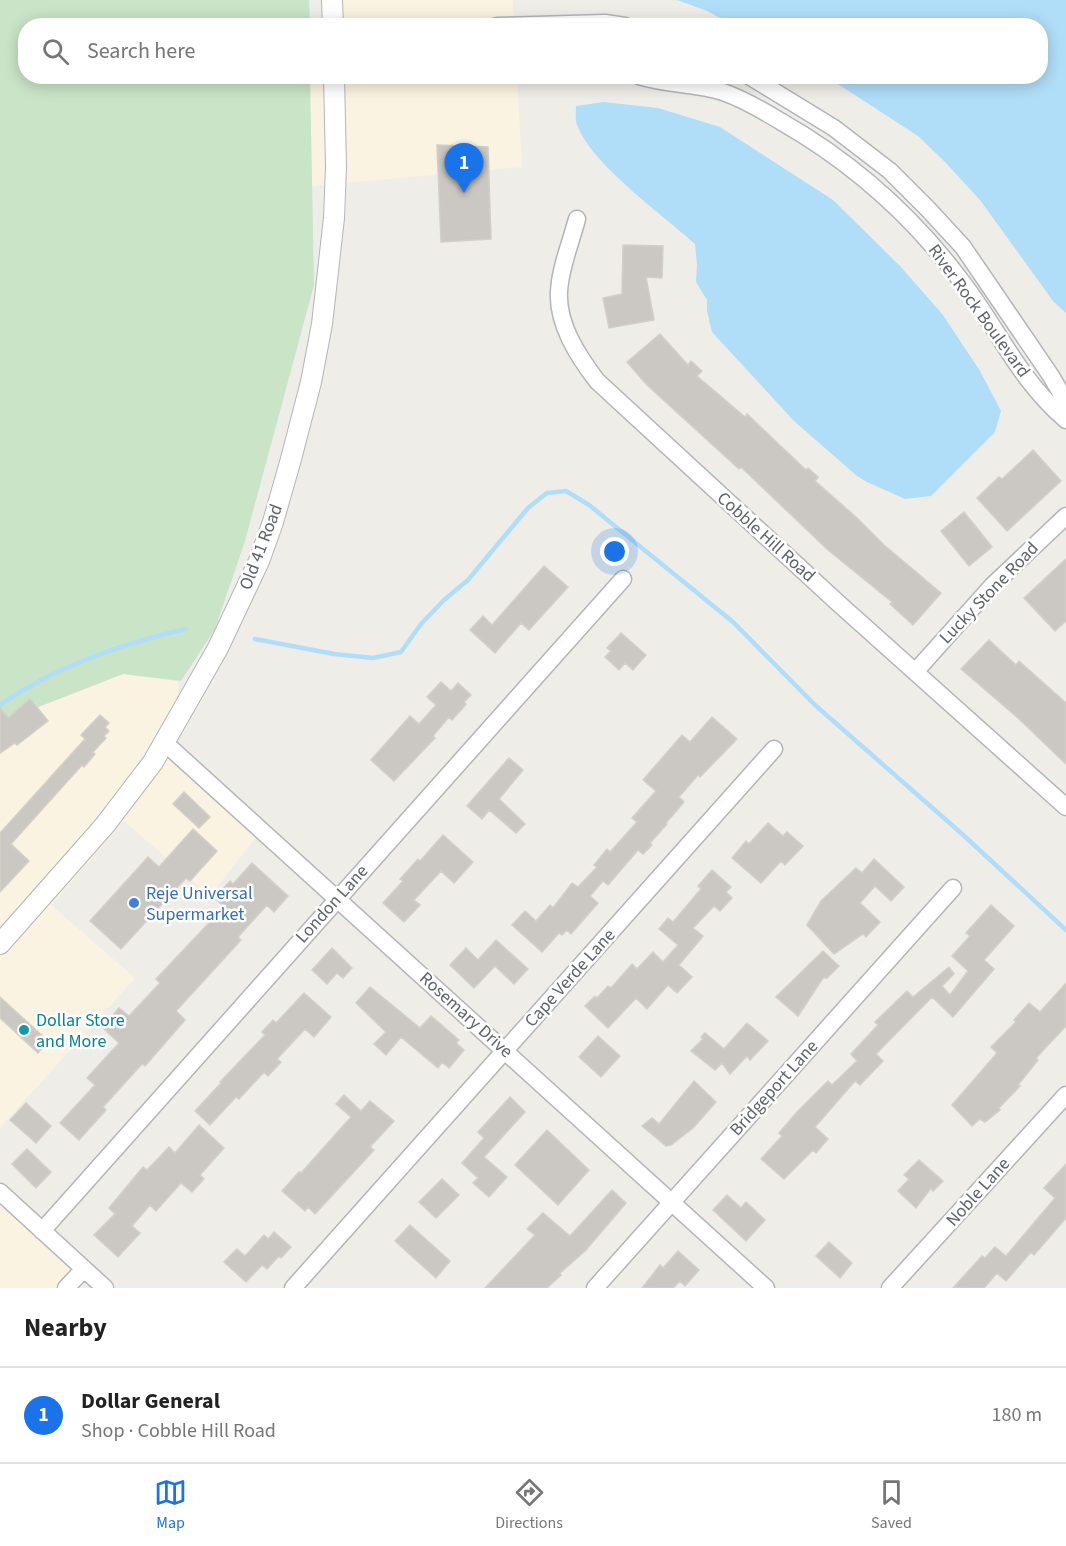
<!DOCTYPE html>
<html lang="en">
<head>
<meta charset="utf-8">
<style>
  :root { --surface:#fff; --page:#f2f2f2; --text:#222; --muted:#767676; --line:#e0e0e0; --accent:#1a73e8 }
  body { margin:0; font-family:"Source Sans 3",sans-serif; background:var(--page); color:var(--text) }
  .you { position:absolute; left:615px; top:552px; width:21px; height:21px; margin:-15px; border:4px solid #fff; border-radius:50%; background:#1a73e8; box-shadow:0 0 0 9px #1a73e833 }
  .badge { display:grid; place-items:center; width:39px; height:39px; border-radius:50%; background:var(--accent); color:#fff; font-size:20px; font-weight:700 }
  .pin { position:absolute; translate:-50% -50px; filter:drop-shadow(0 2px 3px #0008) }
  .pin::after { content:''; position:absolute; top:32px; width:21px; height:18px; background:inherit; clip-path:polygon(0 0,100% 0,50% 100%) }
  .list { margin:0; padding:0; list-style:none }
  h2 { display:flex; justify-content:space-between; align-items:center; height:78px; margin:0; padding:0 24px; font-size:26px }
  h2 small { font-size:20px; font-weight:400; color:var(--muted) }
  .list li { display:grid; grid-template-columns:39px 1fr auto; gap:18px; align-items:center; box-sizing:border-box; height:96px; padding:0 24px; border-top:2px solid var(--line) }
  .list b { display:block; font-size:22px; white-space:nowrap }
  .list p { margin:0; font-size:20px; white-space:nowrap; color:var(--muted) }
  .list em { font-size:20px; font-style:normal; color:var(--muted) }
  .icon { flex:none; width:33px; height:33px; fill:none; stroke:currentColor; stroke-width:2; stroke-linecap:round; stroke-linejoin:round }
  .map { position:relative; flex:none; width:1066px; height:1288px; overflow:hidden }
  .search { position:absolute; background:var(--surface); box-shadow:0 3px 15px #0003; left:18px; right:18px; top:18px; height:66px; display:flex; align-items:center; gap:15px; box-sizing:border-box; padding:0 21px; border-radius:24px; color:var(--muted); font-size:22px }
  .sheet { height:174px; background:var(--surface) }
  nav { display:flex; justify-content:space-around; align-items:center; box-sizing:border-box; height:84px; border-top:2px solid var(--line); background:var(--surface); font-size:16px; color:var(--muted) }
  nav a { display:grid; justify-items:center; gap:3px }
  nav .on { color:var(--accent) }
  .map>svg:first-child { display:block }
  .commercial { fill:#fbf3e1 }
  .green { fill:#c9e4c7 }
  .water { fill:#b0ddf7 }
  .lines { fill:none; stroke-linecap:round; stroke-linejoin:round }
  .stream { stroke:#b0ddf7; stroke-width:4.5 }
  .building { fill:#cbc8c4; stroke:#d4cfc6; stroke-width:1.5 }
  .minor-casing { stroke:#b3b5b8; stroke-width:19 }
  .tertiary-casing { stroke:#b3b5b8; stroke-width:22 }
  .minor { stroke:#fff; stroke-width:16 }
  .tertiary { stroke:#fff; stroke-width:20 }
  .shop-dot { fill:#3f7fe0; stroke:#fff; stroke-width:2 }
  .culture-dot { fill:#0f9aa8; stroke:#fff; stroke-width:2 }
  .labels { text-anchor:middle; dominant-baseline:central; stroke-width:5; stroke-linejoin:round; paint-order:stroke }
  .street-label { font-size:18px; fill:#5f6366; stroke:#fff }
  .shop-label { font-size:18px; fill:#366cbe; stroke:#fff; text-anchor:start }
  .culture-label { font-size:18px; fill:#0d838f; stroke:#fff; text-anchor:start }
</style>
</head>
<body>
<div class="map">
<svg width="1066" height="1288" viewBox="0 0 1066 1288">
  <rect width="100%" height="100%" fill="#efede8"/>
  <path class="commercial" d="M340,0H513L514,25H341Z
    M310,77H326L327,185L312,186Z
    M343,77H517L522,167L344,183Z
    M123,674L178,681V704L158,739L99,821L0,932V722Z
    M177,737V758L261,831L210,896L124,821L51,905L135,978L0,1128V955L67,882Z
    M0,1195L92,1276L81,1288H0Z"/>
  <path class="green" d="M0,0H309L310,25L26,26V76L310,77L314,285L245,541L215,629L181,681L123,674L0,722Z"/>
  <path class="water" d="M677,0H1066V313L1053,301L980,200L945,162L918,136L827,77L1040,76V26L734,25L707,11Z
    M604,102L658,108L720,127L833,200L900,266L943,315L980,371L1001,411L995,432L931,496L905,499L867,482L857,476L794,421L712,332L707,311V300L696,282L697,265L695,244C662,214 592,165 577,125C575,119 576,112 576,106Z"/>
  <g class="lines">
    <path class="stream" d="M255,639L334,654L373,658L401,652L421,624L444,600L468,580L528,508L547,493L566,491L589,505L733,622L815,705L961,833L1066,930
      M0,705C56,666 120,645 185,629"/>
  </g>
  <path class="building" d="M437,145L488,147L491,239L441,242Z
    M623,245L663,246L662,278L646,277L654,320L609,328L603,298L622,294Z
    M660,334L688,365L691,361L702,371L697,376L745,417L747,414L806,470L808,468L818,477L815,481L857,518L884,545L941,593L913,625L890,604L892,602L828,550L741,467L739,469L647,385L627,362Z
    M1033,450L1061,481L1007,531L977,498L999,477L1002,479Z
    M964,512L992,547L969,566L941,531Z
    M1066,559V621L1055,631L1024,598Z
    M544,566L568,587L529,630L521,623L495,653L470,630L483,616L492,625Z
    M621,633L646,655L633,670L625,663L619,670L605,657L611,651L607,648Z
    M989,640L1016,665L1019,661L1066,703V764L1018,718L961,669Z
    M441,682L451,691L458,683L471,695L464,702L466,704L462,709L452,720L449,717L433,736L435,738L394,781L371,760L410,716L419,724L436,705L427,697Z
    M30,699L48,721L17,745L15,743L0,753V708L8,718Z
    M100,715L109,723L105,727L109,731L104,736L106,738L93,752L95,754L84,767L82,765L11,844L29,861L0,892V833L85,739L81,735Z
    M712,717L737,739L700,777L698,775L679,797L684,802L666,823L667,824L650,843L652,845L643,854L638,850L608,885L603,881L590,896L598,903L571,934L567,930L562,935L559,933L542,952L512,925L525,911L536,921L550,905L553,908L572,883L578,887L597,867L594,865L607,849L610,852L637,822L632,818L656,791L643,780L682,735L690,742Z
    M509,758L523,770L499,799L525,824L516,833L489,810L482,819L467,806Z
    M184,792L210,817L199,828L173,804Z
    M768,823L783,836L787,832L803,846L785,865L781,861L761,883L732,858L746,841L749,844Z
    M193,829L217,851L190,881L186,878L121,949L90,921L148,857L159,867Z
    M443,835L473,862L454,883L441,871L414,900L420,905L404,922L383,903L403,881L400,879L418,859L420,861Z
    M874,859L904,887L891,901L875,886L860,903L880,922L866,937L863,934L834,954L807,925L821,901L856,868L862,873Z
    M252,863L288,896L274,912L267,905L238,937L241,940L176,1011L185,1020L145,1066L142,1064L103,1107L106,1110L79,1140L60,1123L95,1085L87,1078L119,1043L102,1027L119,1008L129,1016L160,983L156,979L224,907L215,898L230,881L233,884Z
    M712,870L731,887L726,892L732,898L720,911L714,906L693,928L703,936L679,965L692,977L677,993L668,985L647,1009L636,998L608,1028L585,1006L595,996L597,998L608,986L611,988L632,964L637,969L653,952L663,962L678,945L659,929L668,918L673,922L701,889L698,886Z
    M991,905L1014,926L984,960L994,969L953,1017L932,997L876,1054L883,1061L860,1085L855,1081L815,1127L828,1139L816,1153L813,1150L784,1179L761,1159L782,1136L779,1133L797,1112L828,1081L832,1085L857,1061L851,1054L878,1025L875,1022L907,991L913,997L949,967L954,974L942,986L950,995L968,971L952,956L970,936L966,933Z
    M496,940L528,969L514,984L495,966L474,988L450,965L466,948L478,960Z
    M332,948L352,968L343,978L337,973L327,984L312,970Z
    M823,951L839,966L827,978H823L798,1016L776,997Z
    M1066,983V1026L1036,1058L1038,1060L1018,1085L1020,1086L999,1108L1000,1110L985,1122L980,1119L972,1126L952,1105L997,1053L991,1047L1016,1022L1014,1020L1029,1003L1040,1012Z
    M370,987L420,1028L431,1016L459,1040L456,1043L464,1050L449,1068L442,1062L438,1068L401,1037L386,1055L374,1044L386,1032L356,1003Z
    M304,993L331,1017L314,1037L305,1029L277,1059L281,1062L268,1076L264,1072L239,1099L236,1097L210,1125L195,1111L221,1083L220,1082L265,1035L262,1032L273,1020L276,1023Z
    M0,997L48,1041L38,1053L0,1018Z
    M747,1023L768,1041L750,1060L747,1056L730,1074L722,1063L715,1070L691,1051L703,1039L701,1037L705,1033L724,1049Z
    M598,1036L620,1056L601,1077L579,1057Z
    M694,1081L716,1102L693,1128L671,1145L666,1146L642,1126L652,1118L659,1124Z
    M344,1095L361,1111L370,1101L394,1121L370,1147L374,1150L315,1214L308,1207L305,1211L282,1191L299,1172L301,1173L351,1117L336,1104Z
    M510,1097L525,1112L484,1157L507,1177L489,1197L473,1183L478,1178L462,1163L484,1138L478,1132Z
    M26,1103L51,1126L36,1143L10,1120Z
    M199,1125L224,1148L200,1175L204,1179L192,1192L181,1183L156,1211L150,1205L132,1226L140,1233L118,1257L94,1235L115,1214L109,1208L143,1167L147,1170L169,1147L175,1153Z
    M547,1130L589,1170L558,1205L515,1165Z
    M27,1149L51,1172L36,1188L12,1164Z
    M919,1160L943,1181L933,1191L931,1188L916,1208L898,1191L909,1179L904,1175Z
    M1066,1164V1218L1034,1255L1031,1252L1006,1281L997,1273L984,1288H953L982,1256L985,1258L995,1247L1006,1256L1055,1198L1044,1188Z
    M442,1179L459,1195L436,1218L419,1202Z
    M612,1190L626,1203L586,1250L560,1273L561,1275L547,1288H485L535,1235L527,1229L543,1213L570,1236Z
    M727,1195L741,1208L746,1202L765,1220L746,1241L713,1210Z
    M410,1225L450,1261L436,1278L395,1241Z
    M274,1232L291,1247L281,1258L279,1256L267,1269L262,1265L246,1282L224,1262L237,1249L245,1256L264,1235L268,1239Z
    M829,1242L852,1263L840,1278L816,1256Z
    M678,1251L699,1270L685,1286L680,1281L673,1288H642L660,1265L663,1268Z"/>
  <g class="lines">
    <g class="minor-casing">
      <path id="minor" d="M497,26L605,23L625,26
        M639,76C666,85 696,83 723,92C743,99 762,110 780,121C854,163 918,221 968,290C1002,337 1021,381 1066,420
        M749,76L834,128L890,171L927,208L963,247L1051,376L1066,402
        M577,219C571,242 560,268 559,292C557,324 578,356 597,381L837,602L1066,807
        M915,672L992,586L1066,516
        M165,743L766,1288
        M0,1192L105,1288
        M42,1231L623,579
        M66,1288L84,1269
        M293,1288L774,749
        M595,1288L953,888
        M890,1288L1066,1095"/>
    </g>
    <g class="tertiary-casing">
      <path id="tertiary" d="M332,0L333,26
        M0,944L105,825L153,762L218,648L259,561L273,522L291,459L311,382L322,324L334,218L336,167L334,76"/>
    </g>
    <use href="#minor" class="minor"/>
    <use href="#tertiary" class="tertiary"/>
  </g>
  <circle class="shop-dot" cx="134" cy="903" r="6"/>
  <circle class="culture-dot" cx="24" cy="1030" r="6"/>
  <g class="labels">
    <g class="street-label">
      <text transform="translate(979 311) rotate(54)">River Rock Boulevard</text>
      <text transform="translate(766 537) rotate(42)">Cobble Hill Road</text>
      <text transform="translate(261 547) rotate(-69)">Old 41 Road</text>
      <text transform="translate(989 593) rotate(-46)">Lucky Stone Road</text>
      <text transform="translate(332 904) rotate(-48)">London Lane</text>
      <text transform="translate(570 978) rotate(-48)">Cape Verde Lane</text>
      <text transform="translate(466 1015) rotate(42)">Rosemary Drive</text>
      <text transform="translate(774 1088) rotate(-48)">Bridgeport Lane</text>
      <text transform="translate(978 1192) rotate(-48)">Noble Lane</text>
    </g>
    <g class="shop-label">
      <text x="146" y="893">Reje Universal<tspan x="146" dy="21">Supermarket</tspan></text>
    </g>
    <g class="culture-label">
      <text x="36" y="1020">Dollar Store<tspan x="36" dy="21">and More</tspan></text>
    </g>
  </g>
</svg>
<div class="you"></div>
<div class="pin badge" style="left:464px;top:193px">1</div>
<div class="search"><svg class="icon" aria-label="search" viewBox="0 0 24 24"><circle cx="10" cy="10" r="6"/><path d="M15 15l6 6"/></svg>Search here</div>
</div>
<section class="sheet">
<h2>Nearby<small></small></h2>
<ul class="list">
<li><span class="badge">1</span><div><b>Dollar General</b><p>Shop · Cobble Hill Road</p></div><em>180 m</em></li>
</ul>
</section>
<nav>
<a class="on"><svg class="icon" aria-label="map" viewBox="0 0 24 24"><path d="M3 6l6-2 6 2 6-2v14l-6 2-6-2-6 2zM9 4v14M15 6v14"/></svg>Map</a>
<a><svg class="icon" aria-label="directions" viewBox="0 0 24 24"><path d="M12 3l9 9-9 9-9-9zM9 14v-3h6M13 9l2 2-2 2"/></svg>Directions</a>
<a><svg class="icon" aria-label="saved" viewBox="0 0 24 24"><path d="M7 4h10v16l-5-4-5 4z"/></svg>Saved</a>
</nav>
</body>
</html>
